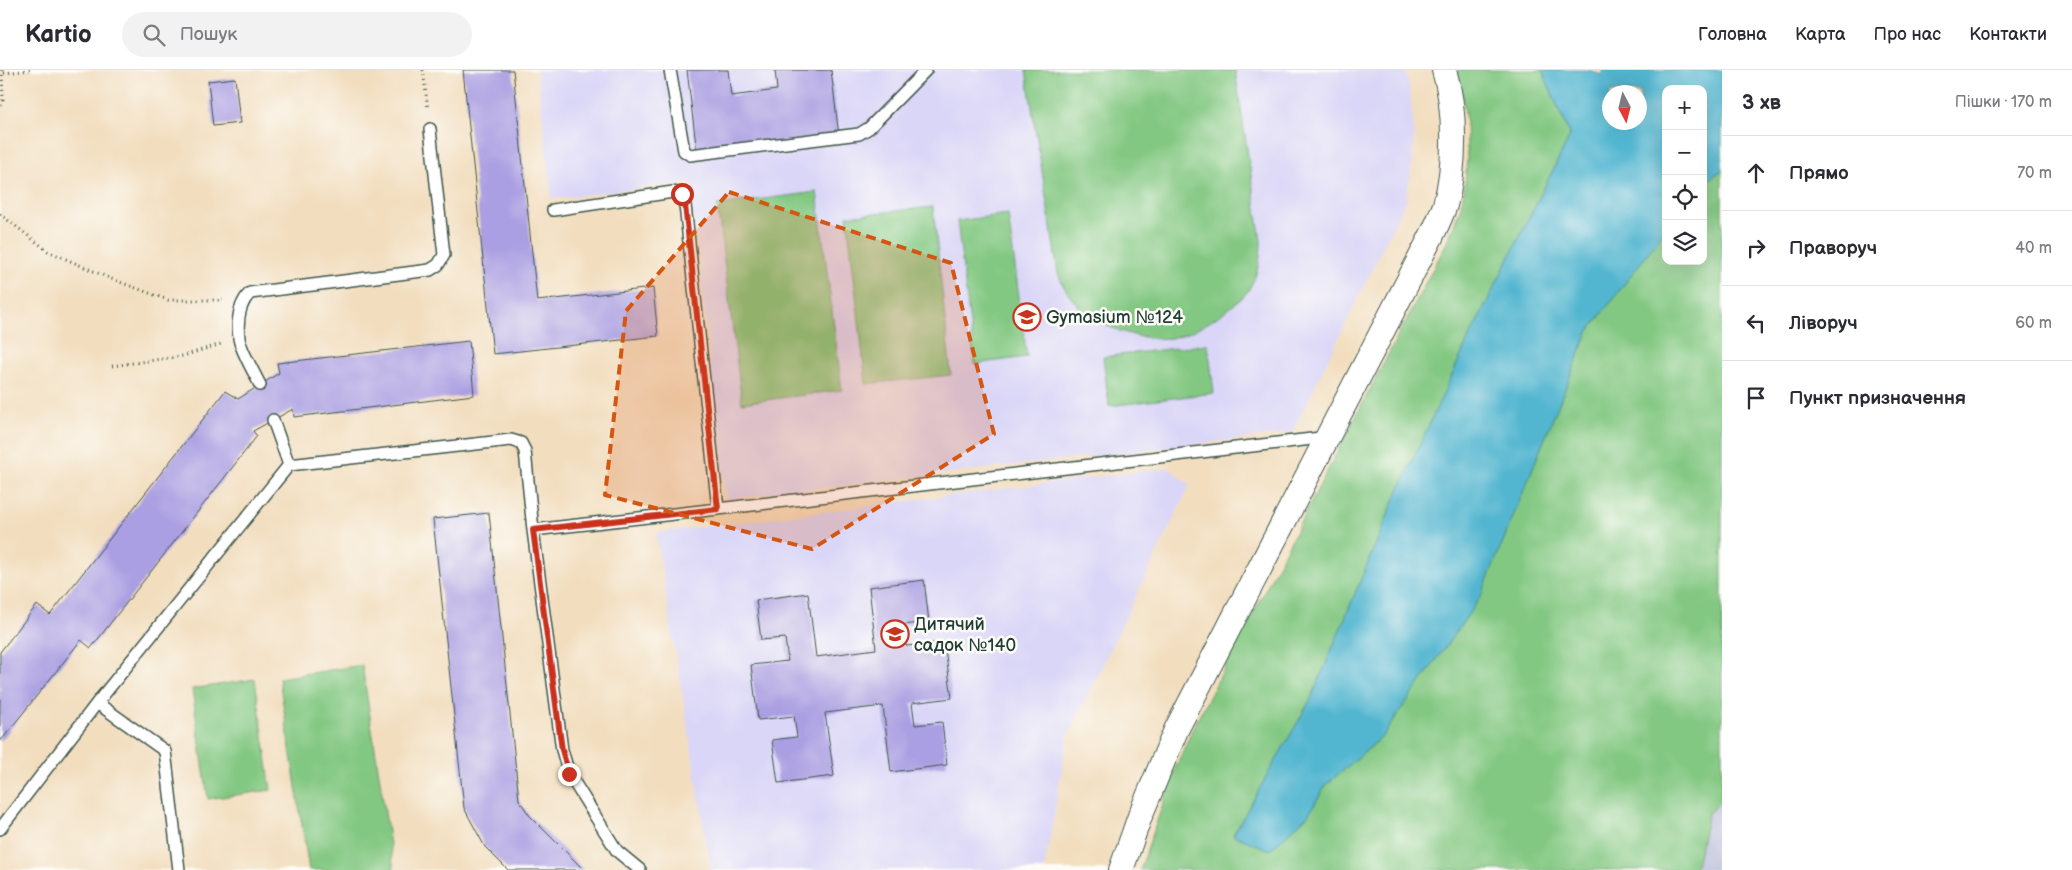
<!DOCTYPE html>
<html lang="uk">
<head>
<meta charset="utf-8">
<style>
  :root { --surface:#fff; --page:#f2f2f3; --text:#2b2b33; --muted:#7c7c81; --line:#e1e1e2 }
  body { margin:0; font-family:"Balsamiq Sans",sans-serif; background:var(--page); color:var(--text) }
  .controls { position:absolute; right:15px; top:15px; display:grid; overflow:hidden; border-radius:10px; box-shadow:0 5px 20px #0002 }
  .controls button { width:45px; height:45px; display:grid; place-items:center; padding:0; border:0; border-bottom:1px solid var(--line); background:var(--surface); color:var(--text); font:25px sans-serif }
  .compass { position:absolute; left:1602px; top:15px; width:45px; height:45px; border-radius:50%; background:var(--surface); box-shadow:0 5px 20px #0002; rotate:173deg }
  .stop { position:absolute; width:15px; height:15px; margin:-11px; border:4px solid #c8321e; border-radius:50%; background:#fff }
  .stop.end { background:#c8321e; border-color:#fff; box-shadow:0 1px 5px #0008 }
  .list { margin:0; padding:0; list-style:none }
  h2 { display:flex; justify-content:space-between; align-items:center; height:65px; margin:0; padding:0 20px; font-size:21px }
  h2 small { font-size:16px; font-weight:400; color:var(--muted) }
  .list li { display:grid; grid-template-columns:32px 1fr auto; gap:15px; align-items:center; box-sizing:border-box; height:75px; padding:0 20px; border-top:1px solid var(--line) }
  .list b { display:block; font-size:19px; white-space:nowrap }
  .list em { font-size:16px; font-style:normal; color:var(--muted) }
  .icon { flex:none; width:28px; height:28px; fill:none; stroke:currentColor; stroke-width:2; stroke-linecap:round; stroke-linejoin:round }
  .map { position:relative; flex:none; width:1722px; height:800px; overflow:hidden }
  header { display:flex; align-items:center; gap:30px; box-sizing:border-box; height:70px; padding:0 25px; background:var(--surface); border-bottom:1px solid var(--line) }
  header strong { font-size:24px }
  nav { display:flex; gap:28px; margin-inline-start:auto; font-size:18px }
  .search { width:350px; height:45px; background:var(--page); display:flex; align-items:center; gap:12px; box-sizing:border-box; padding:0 18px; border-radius:28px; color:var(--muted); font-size:19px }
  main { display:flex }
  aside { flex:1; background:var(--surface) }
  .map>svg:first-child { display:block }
  .built { fill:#dad6f7 }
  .industrial { fill:#c0c2dd }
  .green { fill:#83c882; stroke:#51825b }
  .water { fill:#52b6d0; stroke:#387a82; fill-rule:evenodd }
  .building { fill:#aa9fe2 }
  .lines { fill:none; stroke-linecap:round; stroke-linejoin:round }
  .service-casing { stroke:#3f5549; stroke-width:14 }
  .minor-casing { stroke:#3f5549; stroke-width:26 }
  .path { stroke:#3f5549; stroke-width:3; stroke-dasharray:1 4; stroke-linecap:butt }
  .service { stroke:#fff; stroke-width:11 }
  .minor { stroke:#fff; stroke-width:24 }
  .route { stroke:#c8321e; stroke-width:6 }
  .marked { fill:#d45610; fill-opacity:0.2; stroke:#d45610; stroke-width:4; stroke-dasharray:10 6; stroke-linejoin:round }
  .labels { text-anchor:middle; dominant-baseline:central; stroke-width:5; stroke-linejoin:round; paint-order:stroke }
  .poi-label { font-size:18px; fill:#1f3d34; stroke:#fdfcf7; text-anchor:start }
</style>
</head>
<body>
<header>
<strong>Kartio</strong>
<div class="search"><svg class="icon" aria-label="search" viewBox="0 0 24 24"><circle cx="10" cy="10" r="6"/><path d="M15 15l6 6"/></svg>Пошук</div>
<nav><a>Головна</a><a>Карта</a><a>Про нас</a><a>Контакти</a></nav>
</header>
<main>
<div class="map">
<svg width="1722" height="800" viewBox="0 0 1722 800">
  <rect width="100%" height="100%" fill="#fdfcf7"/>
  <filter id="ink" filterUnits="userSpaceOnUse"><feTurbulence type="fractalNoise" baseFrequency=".02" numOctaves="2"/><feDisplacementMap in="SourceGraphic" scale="10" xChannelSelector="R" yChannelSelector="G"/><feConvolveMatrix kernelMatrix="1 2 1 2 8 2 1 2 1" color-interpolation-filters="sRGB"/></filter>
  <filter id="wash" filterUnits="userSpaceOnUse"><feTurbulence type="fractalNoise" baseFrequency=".0096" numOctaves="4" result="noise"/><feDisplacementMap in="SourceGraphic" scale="20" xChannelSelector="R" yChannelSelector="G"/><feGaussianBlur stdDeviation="1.12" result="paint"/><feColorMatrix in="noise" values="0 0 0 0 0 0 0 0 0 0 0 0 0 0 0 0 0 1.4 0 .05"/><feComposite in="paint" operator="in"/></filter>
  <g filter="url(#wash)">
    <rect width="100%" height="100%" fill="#f2debf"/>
    <path class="built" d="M537,0H1405L1410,21L1414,64L1411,100L1406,130L1292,363L726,429L690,112L552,129Z
      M1168,398L1190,415L1068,666L1044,800H711L656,463Z"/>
    <path class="industrial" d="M1722,730V800H1695L1708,744Z"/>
    <path class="green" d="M1026,0H1235L1261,171C1261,188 1258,204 1249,219C1244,228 1232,236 1224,242C1209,253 1194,262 1176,267C1164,270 1150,268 1138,266C1102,258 1070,239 1058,203Z
      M1457,0H1542L1570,66L1469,268L1392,435L1311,629L1233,765L1270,780L1307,746L1327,714L1381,668L1480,528L1588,262L1666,159V191H1703V114L1722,100V730L1708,744L1695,800H1140L1175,699L1193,658L1447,172C1451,161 1456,150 1460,139C1471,100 1468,39 1457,0Z
      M817,122L842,320L742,333L717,135Z
      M933,137L951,305L866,314L847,146Z
      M1008,144L1027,287L975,294L957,151Z
      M1208,274L1214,323L1109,336L1103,287Z
      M362,595L394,800H309L279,608Z
      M255,609L271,720L208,729L192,619Z"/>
    <path class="water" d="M1542,0H1590L1601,5L1604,0H1722V100L1703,114V19H1666V159L1588,262L1480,528L1381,668L1327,714L1307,746L1270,780L1233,765L1311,629L1392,435L1469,268L1570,66ZM1610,22H1640V52H1610Z"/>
    <g id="blocks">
      <path class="building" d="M463,0H513L537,231L653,218L658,266L493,284Z
        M687,0H728L731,26L777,20L775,0H831L839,66L697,83Z
        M235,8L240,53L213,56L208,11Z
        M469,271L474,325L294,347L293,339L253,361L257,366L91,578L81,570L0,672V582L37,535L50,545L225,321L238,329L279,303L277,293Z
        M489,443L519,730L530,746L584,800H508L485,777L464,738L433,449Z
        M924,510L929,552L903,555L906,576L944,572L952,628L912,633L915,655L942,652L947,695L891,702L883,636L825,643L834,706L778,713L772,670L797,667L794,646L758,650L751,595L788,591L785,568L761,570L756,530L808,523L816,587L876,579L869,517Z"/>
    </g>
  </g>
  <g filter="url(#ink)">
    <use href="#blocks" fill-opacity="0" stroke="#3f5549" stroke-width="1"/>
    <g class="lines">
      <g class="service-casing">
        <path id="service" d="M670,0L684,81L690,85L859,64L869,58L926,0
          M553,140L673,122L682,124L685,135L718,439L1329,367
          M260,315C255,304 240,279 239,268C237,252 239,234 250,223L430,200L438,195L444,185L430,59
          M273,350L289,395
          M533,460L562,680L569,704L617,781L640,800
          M97,633L165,681L179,800
          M0,759L97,633L289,395L511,370L521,373L525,381L533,460L718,439"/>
      </g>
      <g class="minor-casing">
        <path id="minor" d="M1121,800L1140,746L1176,660L1431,167C1436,157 1441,146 1445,135C1456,96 1456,39 1444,0"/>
      </g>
      <path class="path" d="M423,0L428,39
        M4,3L30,0
        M0,35L3,30L2,0
        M0,144L48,181L109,208L168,230H223
        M112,296L183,286L221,274"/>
      <use href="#service" class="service"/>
      <use href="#minor" class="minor"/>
    </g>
  </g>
  <g class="lines" filter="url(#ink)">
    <path class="route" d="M569,704L562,680L533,460L718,439L685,135L682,124"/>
  </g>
  <path class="marked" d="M729,122L951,193L994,364L812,479L605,425L626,241Z"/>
  <defs>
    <g id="school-ring" transform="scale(1.4375)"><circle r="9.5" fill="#fdfcf7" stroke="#c8321e" stroke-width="1.5"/><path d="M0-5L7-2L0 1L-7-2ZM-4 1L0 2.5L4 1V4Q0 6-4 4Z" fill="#c8321e"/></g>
  </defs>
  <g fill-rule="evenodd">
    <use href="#school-ring" x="1027" y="247"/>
    <use href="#school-ring" x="895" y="564"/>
  </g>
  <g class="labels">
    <g class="poi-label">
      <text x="1046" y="247">Gymasium №124</text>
      <text x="914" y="554">Дитячий<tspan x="914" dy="21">садок №140</tspan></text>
    </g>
  </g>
</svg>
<div class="controls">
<button>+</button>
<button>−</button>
<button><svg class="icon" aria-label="locate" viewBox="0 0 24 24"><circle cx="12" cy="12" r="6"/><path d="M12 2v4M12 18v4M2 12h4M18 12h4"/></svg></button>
<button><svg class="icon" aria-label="layers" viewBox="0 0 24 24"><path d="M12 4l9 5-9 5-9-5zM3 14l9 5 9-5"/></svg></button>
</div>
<svg class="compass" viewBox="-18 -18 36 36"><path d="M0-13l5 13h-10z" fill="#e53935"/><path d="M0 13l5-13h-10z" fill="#7c7c81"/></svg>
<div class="stop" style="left:682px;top:124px"></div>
<div class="stop end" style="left:569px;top:704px"></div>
</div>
<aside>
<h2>3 хв<small>Пішки · 170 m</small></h2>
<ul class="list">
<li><svg class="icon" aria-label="ahead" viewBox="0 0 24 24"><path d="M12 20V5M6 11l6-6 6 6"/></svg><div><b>Прямо</b></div><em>70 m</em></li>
<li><svg class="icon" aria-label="right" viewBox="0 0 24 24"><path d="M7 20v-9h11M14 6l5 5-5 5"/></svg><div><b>Праворуч</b></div><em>40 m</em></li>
<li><svg class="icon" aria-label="left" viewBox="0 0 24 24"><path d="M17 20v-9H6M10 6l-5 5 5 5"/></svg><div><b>Ліворуч</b></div><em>60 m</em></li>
<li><svg class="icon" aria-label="arrive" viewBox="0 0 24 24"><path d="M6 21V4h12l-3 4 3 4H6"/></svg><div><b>Пункт призначення</b></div></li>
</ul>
</aside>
</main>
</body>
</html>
